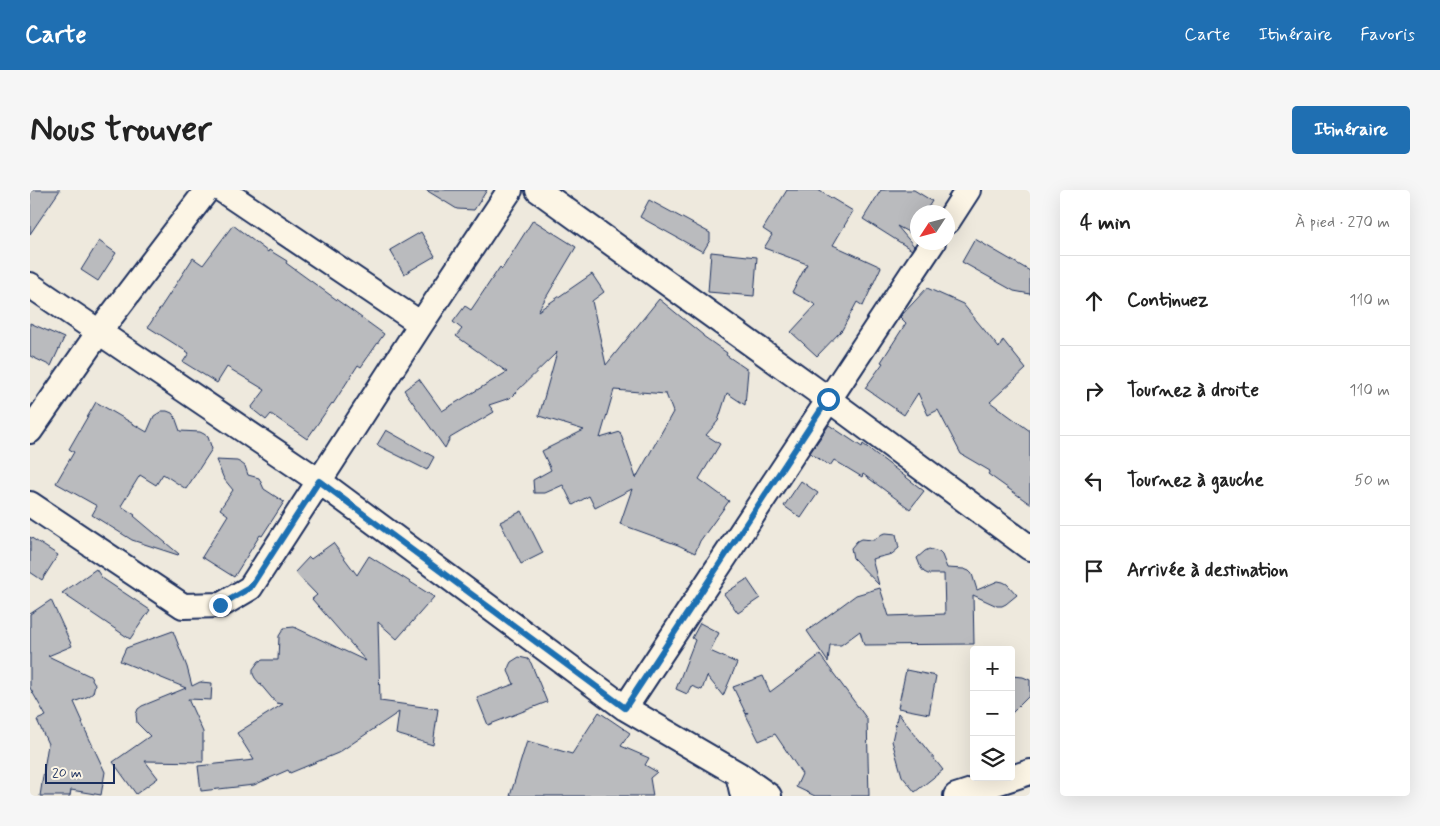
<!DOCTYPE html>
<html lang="fr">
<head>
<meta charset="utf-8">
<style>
  :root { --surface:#fff; --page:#f6f6f6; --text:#222; --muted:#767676; --line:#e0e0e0; --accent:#1f6fb2 }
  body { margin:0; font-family:Mynerve,sans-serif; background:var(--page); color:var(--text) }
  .controls { position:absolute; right:15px; bottom:15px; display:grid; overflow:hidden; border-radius:5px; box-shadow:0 5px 20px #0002 }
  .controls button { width:45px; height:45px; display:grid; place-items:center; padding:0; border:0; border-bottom:1px solid var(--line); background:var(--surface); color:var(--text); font:25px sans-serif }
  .compass { position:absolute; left:880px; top:15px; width:45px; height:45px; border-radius:50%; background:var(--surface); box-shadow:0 5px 20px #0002; rotate:234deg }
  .scale { position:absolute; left:15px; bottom:12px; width:70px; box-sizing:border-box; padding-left:5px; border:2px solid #1b2f5e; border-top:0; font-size:14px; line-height:18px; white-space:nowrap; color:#1b2f5e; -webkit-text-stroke:4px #fcf5e5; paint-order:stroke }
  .stop { position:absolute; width:15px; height:15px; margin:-11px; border:4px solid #1f6fb2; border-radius:50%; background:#fff }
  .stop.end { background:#1f6fb2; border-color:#fff; box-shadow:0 1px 5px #0008 }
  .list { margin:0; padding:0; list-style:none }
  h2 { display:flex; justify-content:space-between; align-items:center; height:65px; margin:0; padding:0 20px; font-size:21px }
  h2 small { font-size:16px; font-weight:400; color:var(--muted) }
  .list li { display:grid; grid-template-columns:32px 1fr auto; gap:15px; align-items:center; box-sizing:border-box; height:90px; padding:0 20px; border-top:1px solid var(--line) }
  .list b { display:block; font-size:19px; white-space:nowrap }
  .list em { font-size:16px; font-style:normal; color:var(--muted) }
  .icon { flex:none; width:28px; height:28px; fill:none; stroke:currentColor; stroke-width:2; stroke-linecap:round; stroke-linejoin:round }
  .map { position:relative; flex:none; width:1000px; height:606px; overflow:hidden; border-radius:5px }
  header { display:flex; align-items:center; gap:30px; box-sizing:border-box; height:70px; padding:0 25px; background:var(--accent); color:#fff }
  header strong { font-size:24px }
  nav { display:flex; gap:28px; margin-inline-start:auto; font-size:18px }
  .intro { display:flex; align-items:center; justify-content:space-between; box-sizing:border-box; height:120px; padding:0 30px }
  h1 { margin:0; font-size:35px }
  .button { padding:12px 22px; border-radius:5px; background:var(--accent); color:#fff; font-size:18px; font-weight:700 }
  main { display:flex; gap:30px; padding:0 30px }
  aside { flex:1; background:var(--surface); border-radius:5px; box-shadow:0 5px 20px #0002 }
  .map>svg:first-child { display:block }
  .building { fill:#babbbe; stroke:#1b2f5e; fill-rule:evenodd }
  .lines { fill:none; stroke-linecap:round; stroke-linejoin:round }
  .street-casing { stroke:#1b2f5e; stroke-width:28 }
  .street { stroke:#fcf5e5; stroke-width:24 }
  .route { stroke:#1f6fb2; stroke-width:6 }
</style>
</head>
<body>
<header>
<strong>Carte</strong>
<nav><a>Carte</a><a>Itinéraire</a><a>Favoris</a></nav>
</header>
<div class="intro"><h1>Nous trouver</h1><a class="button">Itinéraire</a></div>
<main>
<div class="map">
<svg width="1000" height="606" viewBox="0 0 1000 606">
  <rect width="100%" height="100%" fill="#eee9dd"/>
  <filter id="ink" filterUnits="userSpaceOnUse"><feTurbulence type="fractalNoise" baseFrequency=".02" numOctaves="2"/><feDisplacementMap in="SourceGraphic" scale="10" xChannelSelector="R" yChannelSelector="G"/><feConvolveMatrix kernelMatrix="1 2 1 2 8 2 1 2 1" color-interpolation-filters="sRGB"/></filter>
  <g filter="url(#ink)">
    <path class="building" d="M0,0H30L0,44Z
      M396,0H457L444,20L427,19Z
      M757,0H788L823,21L803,55L851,77L833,116L827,112L812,140L787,166L761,142L786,115L762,102L777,74L734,58L742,45L733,39Z
      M851,0H884L902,11L895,22H888V35L882,44L867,36L884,56L882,60L833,29Z
      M619,10L680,43V50L673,62L610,27Z
      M503,30L546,57L508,121L562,84L574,102L562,111L576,175L629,109L673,145V146L697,163L696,165L718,180L715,215L697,203L688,231L676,245L690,254L669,289L699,311L670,351L665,363L648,355L590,334L602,299L565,318L559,306L543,315L533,295L515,303H504L503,290L521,280L512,261L554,240L509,226L527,162L480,208L459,215L464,222L420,248L415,258L374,200L389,189L412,221L477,182L426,146L432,139L423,132L435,116L441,120L470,77L472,79ZM584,200L636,204L643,222L606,288L590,242L570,248Z
      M203,35L238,62L239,60L257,71L256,73L354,144L331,177L328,175L303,214L302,213L277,249L241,224L236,230L221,218L235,200L197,177L187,193L153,172L159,163L118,137L163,68L173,75Z
      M391,42L405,66L374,84L360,60Z
      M945,49L1000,81V104L984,101L932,72Z
      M69,51L86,63L68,91L51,80Z
      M681,62L727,67L724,106L678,102Z
      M897,98L933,114L969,158L973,150L996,179L960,212L1000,241V314L958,284L960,281L931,264L908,220L898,225L888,203L874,225L835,198L853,173L851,172L876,133L870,127Z
      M0,133L34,148L21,176L0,166Z
      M66,212L117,242L124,226L132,221H137L142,223L145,227L150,241L170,242L174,244L178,247L182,259L156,299L133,284L126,295L110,285L91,316L105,325L104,326L149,364L148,365L102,350L62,325L67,316L26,293L44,262L39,259Z
      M799,235L832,257L833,254L894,301L880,319L833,284L832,287L804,270L800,276L780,263Z
      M356,240L404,267L397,280L347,255Z
      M186,270L207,271L211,273L215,276L218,285L229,288L234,299L254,312L232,346L230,345L204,387L172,367L198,325L190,319L203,300L194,289Z
      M771,291L788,303L771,328L754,316Z
      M492,321L513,363L491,374L470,332Z
      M856,343L866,344L869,358L862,364L842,369L849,395L823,368L821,358L827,351L831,349L844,350L852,344Z
      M0,347L28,365L12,390L0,382Z
      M303,353L327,385L339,366L404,407L367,449L348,432L350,511L408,519L403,555L366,544L369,522L308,563L260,583L258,580L224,595L171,601L168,576L224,570L207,543L253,514L246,513L225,488L223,484V479L229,471L233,470H248L249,446L254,438L264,437L336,471L282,409L287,405L265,382L279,367L281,369Z
      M899,359L909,362L912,365L917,378L934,379L939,381L942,384L947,400L968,391L973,392L977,394L987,405L976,414L972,416H967L943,405L944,454L834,455L830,441L811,455H800L798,472L777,441L826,405L850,398L859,426L915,424L914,384H898L894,382L891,378L887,368L895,361Z
      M66,379L72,388L120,420L100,449L32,403Z
      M717,389L730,408L708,423L694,404Z
      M21,410L42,456L18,466L60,486L65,494L63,503L59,506L44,512L53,532L52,533L75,582L71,605L41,600L40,606H10L18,554L7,530L16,526L0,498V424Z
      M670,433L689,443L680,461L707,473L693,506L677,486L672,500L661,496L657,504L646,499L665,450L662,448Z
      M143,441L157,477L162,496L170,492L182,493L181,510L158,509L173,542V572L115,571L128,588L106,604L83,572L120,546L107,533L106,524L108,519L112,516L156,498L90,471L96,458Z
      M790,465L837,529L839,606H785L766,597L772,584L745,544L729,551L716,525L718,522L716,524L703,497L733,486L740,502Z
      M489,467L498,469L501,473L517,512L458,535L447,508L484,494L478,481L479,476L481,472Z
      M876,480L906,486L899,524L868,518Z
      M981,486L993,487L1000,490V505L981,524Z
      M569,522L600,543L591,556L619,568L615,575L627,582L620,588L623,606H480L497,551L542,564Z
      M868,523L913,580L885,602L872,586L862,551Z"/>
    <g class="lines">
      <g class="street-casing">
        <path id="street" d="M192,0L391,134
          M508,0L798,209L1000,358
          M918,31L938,0
          M0,95L69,142L289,291L595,518L708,584L713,606
          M0,241L69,142L177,0
          M0,314L153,416L191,415L220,398L391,134L480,0
          M595,518L903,52
          M708,584L739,606
          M926,606L1000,582"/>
      </g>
      <use href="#street" class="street"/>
    </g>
  </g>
  <g class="lines" filter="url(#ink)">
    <path class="route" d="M190,415L220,398L289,291L595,518L798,209"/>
  </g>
</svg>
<div class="controls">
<button>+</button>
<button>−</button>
<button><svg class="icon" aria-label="layers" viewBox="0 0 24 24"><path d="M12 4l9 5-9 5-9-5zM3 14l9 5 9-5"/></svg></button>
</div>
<svg class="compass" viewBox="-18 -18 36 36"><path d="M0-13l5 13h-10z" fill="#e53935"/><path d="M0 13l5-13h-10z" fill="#767676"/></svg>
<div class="scale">20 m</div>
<div class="stop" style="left:798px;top:209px"></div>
<div class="stop end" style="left:190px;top:415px"></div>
</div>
<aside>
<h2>4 min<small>À pied · 270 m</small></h2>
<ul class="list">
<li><svg class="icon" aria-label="ahead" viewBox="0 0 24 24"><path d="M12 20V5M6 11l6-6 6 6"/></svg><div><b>Continuez</b></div><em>110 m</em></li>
<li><svg class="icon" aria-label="right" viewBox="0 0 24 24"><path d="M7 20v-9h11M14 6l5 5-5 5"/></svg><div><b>Tournez à droite</b></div><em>110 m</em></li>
<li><svg class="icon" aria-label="left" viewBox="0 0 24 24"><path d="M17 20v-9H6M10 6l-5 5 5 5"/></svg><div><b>Tournez à gauche</b></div><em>50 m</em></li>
<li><svg class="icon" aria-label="arrive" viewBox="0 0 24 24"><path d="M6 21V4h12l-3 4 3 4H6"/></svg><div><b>Arrivée à destination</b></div></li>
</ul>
</aside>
</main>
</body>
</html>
